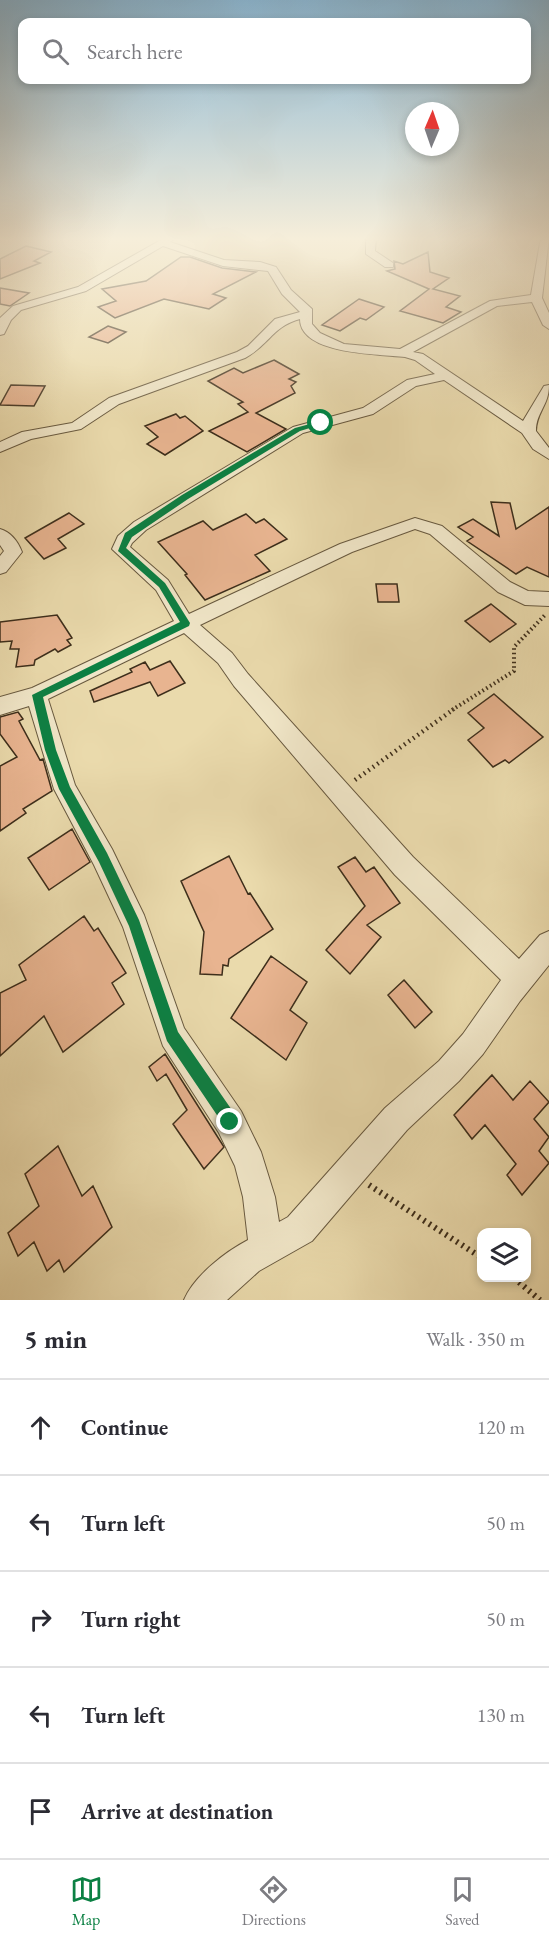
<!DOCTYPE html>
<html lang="en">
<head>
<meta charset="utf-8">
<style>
  :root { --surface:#fff; --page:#f2f2f3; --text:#2b2b33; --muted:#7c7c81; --line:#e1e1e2; --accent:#0b8043 }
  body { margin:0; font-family:"EB Garamond",serif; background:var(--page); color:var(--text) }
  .controls { position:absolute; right:18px; bottom:18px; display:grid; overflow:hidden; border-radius:12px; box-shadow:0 3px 9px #0003 }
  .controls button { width:54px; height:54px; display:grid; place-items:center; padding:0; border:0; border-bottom:2px solid var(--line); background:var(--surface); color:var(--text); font:30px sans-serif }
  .compass { position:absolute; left:405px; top:102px; width:54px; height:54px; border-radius:50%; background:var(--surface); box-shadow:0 3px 9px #0003; rotate:2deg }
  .stop { position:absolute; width:18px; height:18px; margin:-14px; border:4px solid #0b8043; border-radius:50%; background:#fff }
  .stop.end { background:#0b8043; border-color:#fff; box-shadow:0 2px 6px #0008 }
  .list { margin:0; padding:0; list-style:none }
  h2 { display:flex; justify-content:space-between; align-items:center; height:78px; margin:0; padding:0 24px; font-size:26px }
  h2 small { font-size:20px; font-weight:400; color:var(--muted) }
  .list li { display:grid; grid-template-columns:39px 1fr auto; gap:18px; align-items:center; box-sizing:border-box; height:96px; padding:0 24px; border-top:2px solid var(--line) }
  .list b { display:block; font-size:22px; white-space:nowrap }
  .list em { font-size:20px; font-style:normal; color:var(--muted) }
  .icon { flex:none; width:33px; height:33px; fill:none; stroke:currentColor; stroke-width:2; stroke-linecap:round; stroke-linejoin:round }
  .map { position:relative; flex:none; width:549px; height:1300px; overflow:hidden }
  .search { position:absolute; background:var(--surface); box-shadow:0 3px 9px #0003; left:18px; right:18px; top:18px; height:66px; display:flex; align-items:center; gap:15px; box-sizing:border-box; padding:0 21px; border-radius:12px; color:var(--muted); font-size:22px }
  .sheet { height:558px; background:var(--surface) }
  nav { display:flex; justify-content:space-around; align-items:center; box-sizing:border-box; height:84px; border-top:2px solid var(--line); background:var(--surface); font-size:16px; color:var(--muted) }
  nav a { display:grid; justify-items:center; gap:3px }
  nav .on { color:var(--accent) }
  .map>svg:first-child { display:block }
  .building { fill:#e8b490; stroke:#3d2e1b; stroke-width:1.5 }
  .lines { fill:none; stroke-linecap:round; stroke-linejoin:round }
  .minor-casing { stroke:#68593f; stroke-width:2 }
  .path-far2 { stroke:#3d2e1b; stroke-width:4; stroke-dasharray:1.5 3; stroke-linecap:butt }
  .path-far1 { stroke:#3d2e1b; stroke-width:4.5; stroke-dasharray:1.5 4; stroke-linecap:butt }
  .path { stroke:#3d2e1b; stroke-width:6; stroke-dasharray:2 4.5; stroke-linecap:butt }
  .minor { fill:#f1e7c9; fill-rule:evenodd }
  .route { fill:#0b8043 }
</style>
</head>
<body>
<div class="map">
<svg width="549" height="1300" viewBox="0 0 549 1300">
  <rect width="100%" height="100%" fill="#eadaac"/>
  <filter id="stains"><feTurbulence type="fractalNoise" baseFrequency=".00333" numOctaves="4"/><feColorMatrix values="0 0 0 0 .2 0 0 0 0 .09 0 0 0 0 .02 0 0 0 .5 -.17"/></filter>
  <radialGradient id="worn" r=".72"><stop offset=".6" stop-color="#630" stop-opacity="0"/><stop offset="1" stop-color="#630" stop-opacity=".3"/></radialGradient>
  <path class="building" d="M26,246L51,252L34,261L40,263L0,279V259Z
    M428,252L430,272L449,278L433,289L460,296L446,307L461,312L443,323L400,311L429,289L387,271L395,269L394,261L403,264Z
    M181,257H190L222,268L256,272L213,294L226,298L209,309L164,299L115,318L98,307L116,301L102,289L146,281Z
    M0,288L29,293L10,306L0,304Z
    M359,299L384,307L366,320L360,318L340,331L322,325Z
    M108,326L126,332L108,343L89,337Z
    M274,360L299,374L289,379L296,382L291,386L295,393L256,413L286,429L247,452L209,431L248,412L238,404L243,402L208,381L234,368L243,373Z
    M11,385L45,386L34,406L0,405Z
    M176,414L180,418L185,416L203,431L165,455L147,444L158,437L145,426Z
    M491,502L510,503L516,529L549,507V577L527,567L516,574L467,541L473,537L458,527L473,519L499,536Z
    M69,513L84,524L58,539L66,548L44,559L25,538Z
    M246,514L256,523L264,519L287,539L255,555L270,571L205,600L185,575L187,574L158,542L203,521L213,530Z
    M376,584H397L399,602H378Z
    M491,604L516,624L490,642L465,621Z
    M57,615L72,638L67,640L71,645L58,652L55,649L35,660L34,665L16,667L19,649H10L12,641L0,642V622Z
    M170,661L185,683L158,696L150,682L94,702L90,691L132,672L130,669L145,662L150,670Z
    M494,694L543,737L509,763L505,760L493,767L468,740L484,728L468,713Z
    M18,712L23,719L19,721L40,760L43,759L52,791L23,809L26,813L0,831V766L17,757L0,734V717Z
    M72,829L90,862L49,890L28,858Z
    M229,856L248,894L250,893L273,929L229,959L228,966L223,965L222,975L200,974L204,932L181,881Z
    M355,857L366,872L374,867L400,903L367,925L381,937L350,974L326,950L365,906L338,867Z
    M84,916L94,931L98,928L126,973L112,983L124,1004L63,1052L44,1016L0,1056V993L26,980L19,965Z
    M271,956L307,982L290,1010L307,1023L286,1060L231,1018Z
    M404,980L432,1012L415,1028L388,995Z
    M165,1054L224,1147L204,1169L173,1124L187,1110L166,1074L157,1081L149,1067Z
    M492,1075L513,1100L530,1081L549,1102L534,1119L549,1137L539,1151L549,1163L522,1195L507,1175L516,1164L485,1125L472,1139L454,1115Z
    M58,1146L82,1196L93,1186L112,1227L64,1272L59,1260L47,1271L34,1242L18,1256L8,1233L39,1206L25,1174Z"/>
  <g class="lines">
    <g class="minor-casing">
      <path id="minor" d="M166,237H177L170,242L224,260L260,262L276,267L291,290L312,309V324L320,333L344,344L400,349L490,301L531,295L541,237H549L542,298L549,313V329L543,325L532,302L497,306L413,352L423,354L523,421L544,386L549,385C549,406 536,412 536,431L549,448V459L533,449L522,433L444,380L416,386L373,414L303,433L146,530L132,543L130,547L168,580L189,614L340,544L415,518L442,526L510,582L528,591L549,592V606L525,605L498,592L430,534L415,529L352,552L200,625L232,653L248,674L413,857L519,959L540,935L549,931V965L520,1001L483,1054L459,1081L407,1130L312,1241L259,1271L227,1300H184C194,1276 225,1252 248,1240L243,1197L235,1166L219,1133L163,1046L123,927L94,865L54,789L29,706L0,715V697L32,688L174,621L156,590L112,549L118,536L134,522L293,427L363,408L407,380L435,374L415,360L405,357C380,354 300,355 300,319C273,326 269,345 245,358L119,404L81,429L31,439L0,452V442L22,432L72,423L109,398L237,352L248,346L275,319L300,312L282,294L268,271L223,266L163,246L86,291L21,310L11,320L4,334L0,335V318L13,306L78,287ZM184,633L218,663L234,686L395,875L501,980L463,1034L439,1061L385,1108L288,1217L279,1222L275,1197L261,1152L241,1111L184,1028L144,915L112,849L75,785L48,699Z
        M366,237H376L375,251L393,263V267H385L366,254Z
        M0,529C11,532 18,542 22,552L6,572L0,574V556L4,551L0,545Z"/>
    </g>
    <path class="path-far2" d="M452,710L514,671V647L545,615"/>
    <path class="path-far1" d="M355,780L454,709"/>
    <path class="path" d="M369,1185L482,1258
      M514,1278L540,1300"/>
    <use href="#minor" class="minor"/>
  </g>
  <linearGradient id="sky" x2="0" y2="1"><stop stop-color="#89b6d3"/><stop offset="0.57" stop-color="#f6eeda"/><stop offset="1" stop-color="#f6eeda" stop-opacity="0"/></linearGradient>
  <rect width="549" height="419" fill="url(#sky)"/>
  <path class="route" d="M321,421L323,424L300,431L188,499L132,537L126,548L165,583L190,623L189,626L43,697L56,750L70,787L107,853L139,920L178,1032L236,1116L238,1122L236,1127L230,1129L225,1127L167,1041L129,926L99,862L59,789L45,750L32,695L180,622L159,587L118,551L125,533L182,495L295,428Z"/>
  <rect width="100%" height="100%" filter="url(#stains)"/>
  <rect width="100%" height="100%" fill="url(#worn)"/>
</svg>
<div class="controls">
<button><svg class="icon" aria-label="layers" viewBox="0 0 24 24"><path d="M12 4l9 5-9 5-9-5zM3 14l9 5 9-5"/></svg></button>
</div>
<svg class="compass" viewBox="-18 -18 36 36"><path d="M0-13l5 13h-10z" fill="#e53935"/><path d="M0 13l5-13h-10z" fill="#7c7c81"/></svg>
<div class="stop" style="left:321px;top:423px"></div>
<div class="stop end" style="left:230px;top:1122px"></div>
<div class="search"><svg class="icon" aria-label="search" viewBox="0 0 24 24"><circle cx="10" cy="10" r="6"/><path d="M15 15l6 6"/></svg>Search here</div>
</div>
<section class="sheet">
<h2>5 min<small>Walk · 350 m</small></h2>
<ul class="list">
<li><svg class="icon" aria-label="ahead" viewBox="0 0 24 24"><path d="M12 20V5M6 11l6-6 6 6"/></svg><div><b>Continue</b></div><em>120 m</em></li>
<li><svg class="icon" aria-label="left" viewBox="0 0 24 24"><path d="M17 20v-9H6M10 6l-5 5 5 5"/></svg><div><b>Turn left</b></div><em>50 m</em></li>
<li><svg class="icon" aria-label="right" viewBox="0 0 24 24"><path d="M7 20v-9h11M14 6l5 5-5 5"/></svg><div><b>Turn right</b></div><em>50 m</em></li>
<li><svg class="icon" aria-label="left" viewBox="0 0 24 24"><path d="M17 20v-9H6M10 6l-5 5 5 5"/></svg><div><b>Turn left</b></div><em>130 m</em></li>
<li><svg class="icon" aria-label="arrive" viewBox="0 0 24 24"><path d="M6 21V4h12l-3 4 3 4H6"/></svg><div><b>Arrive at destination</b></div></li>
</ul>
</section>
<nav>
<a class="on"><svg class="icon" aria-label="map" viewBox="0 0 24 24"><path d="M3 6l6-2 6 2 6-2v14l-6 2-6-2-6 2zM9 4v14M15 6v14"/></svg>Map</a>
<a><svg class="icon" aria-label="directions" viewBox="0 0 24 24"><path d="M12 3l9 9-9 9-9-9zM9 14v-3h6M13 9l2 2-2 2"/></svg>Directions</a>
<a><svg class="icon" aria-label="saved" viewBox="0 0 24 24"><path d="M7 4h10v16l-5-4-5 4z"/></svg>Saved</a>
</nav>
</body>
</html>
